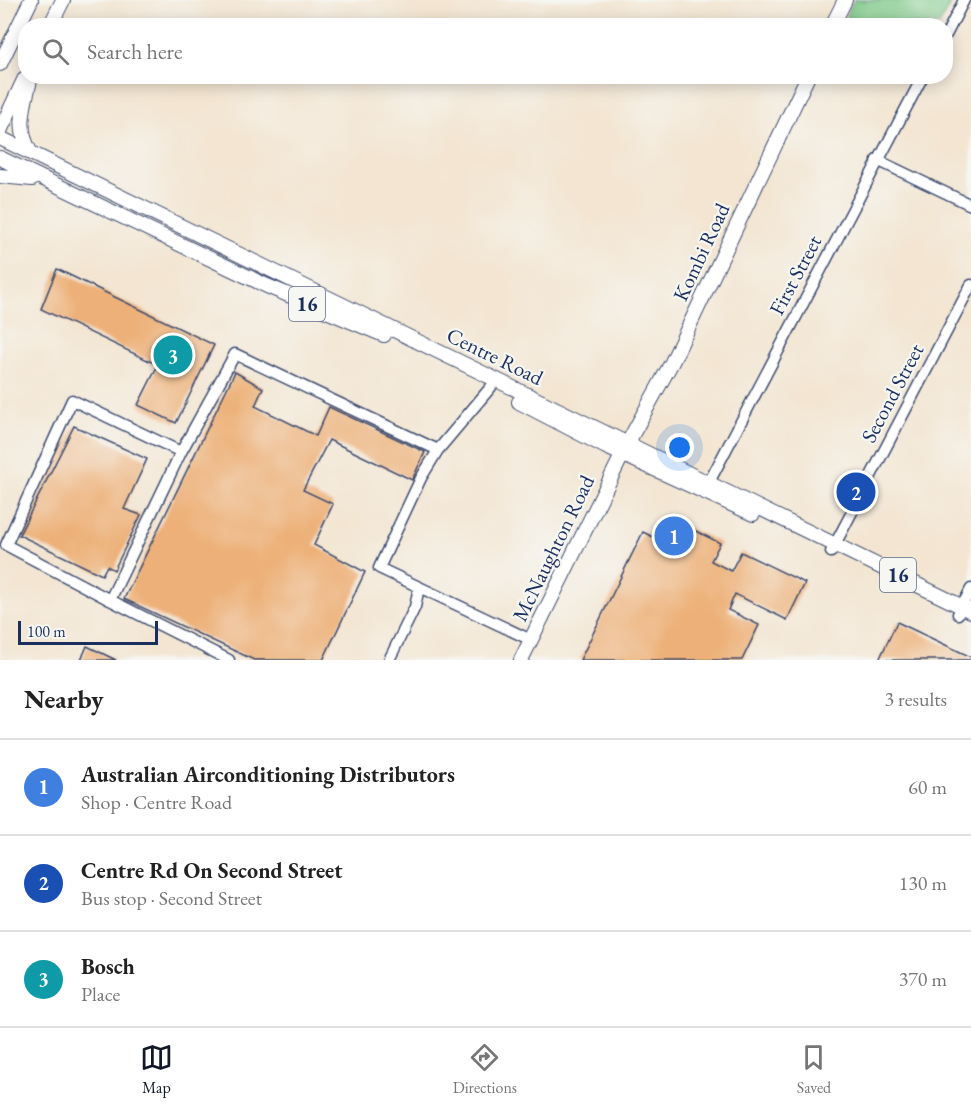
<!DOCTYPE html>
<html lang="en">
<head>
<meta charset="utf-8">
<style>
  :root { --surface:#fff; --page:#f6f6f6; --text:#222; --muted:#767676; --line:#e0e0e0; --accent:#111827 }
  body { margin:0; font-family:"EB Garamond",serif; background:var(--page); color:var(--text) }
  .scale { position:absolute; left:18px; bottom:15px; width:140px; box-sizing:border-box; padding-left:6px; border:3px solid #1b2f5e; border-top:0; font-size:16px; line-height:21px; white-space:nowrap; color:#1b2f5e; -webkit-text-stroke:4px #f6f6f2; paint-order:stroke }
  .you { position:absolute; left:680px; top:448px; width:21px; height:21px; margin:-15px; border:4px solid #fff; border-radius:50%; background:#1a73e8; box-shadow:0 0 0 9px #1a73e833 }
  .badge { display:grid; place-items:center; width:39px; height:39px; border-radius:50%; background:var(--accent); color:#fff; font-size:20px; font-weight:700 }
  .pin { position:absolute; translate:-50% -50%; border:3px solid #fff; box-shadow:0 2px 6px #0006 }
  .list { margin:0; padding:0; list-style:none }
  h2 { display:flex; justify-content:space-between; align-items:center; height:78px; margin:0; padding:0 24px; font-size:26px }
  h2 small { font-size:20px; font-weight:400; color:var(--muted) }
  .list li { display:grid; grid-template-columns:39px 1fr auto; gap:18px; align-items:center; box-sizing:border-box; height:96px; padding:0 24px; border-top:2px solid var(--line) }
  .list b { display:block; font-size:22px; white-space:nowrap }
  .list p { margin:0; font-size:20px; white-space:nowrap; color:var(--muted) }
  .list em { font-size:20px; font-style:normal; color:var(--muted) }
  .icon { flex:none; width:33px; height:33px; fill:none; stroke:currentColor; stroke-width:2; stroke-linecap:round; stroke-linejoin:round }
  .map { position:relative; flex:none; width:971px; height:660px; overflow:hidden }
  .search { position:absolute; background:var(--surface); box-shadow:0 3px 15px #0003; left:18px; right:18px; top:18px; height:66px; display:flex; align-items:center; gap:15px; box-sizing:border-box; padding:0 21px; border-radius:24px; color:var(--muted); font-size:22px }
  .sheet { height:366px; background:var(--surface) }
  nav { display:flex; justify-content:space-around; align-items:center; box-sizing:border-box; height:84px; border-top:2px solid var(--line); background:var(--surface); font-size:16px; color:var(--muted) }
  nav a { display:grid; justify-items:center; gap:3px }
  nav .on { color:var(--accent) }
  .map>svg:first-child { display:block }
  .green { fill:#7cc886; stroke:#4c7c72; stroke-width:1.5 }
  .building { fill:#edb078 }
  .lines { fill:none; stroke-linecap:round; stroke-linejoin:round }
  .minor-casing { stroke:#3b4a6f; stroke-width:13 }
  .major-casing { stroke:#3b4a6f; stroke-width:16 }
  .minor { stroke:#fff; stroke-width:10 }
  .major { stroke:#fff; stroke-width:14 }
  .labels { text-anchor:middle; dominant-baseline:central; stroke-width:4.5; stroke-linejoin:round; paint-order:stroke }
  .shield { fill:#f6f6f2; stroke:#5d6b8a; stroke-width:1.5 }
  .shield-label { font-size:20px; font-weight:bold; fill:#1b2f5e }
  .street-label { font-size:21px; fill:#1b2f5e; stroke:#f6f6f2 }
</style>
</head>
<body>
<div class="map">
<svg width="971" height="660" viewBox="0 0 971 660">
  <rect width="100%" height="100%" fill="#f6f6f2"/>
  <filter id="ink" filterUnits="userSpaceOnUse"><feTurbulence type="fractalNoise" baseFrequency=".0167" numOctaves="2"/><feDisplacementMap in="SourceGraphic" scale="12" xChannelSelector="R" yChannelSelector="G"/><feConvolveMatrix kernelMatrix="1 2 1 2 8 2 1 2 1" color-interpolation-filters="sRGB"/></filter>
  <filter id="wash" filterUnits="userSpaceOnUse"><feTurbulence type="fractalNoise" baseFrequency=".008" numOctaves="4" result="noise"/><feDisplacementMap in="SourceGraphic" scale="24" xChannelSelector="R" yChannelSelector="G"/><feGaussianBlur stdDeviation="1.35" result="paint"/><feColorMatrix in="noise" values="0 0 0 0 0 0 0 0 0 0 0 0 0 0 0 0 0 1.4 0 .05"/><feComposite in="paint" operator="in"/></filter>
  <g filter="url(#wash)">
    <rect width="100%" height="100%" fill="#f3e5d1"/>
    <path class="green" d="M854,0H952L939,25H865L846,16Z"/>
    <g id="blocks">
      <path class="building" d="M57,269L214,345L176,423L138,405L158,365L41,309Z
        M235,372L263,388L255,406L316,436L329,407L425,452L412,480L329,440L303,490L333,504L314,545L365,572L323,660H254L124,599Z
        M74,426L147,459L124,509L141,515L114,570L107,566L102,575L19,535Z
        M664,515L720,543L711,561L731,571L741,552L805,583L787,620L735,594L728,610L759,625L742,660H580L643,532L653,537Z
        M897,622L971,657V660H879Z
        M87,646L116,660H81Z"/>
    </g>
  </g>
  <g filter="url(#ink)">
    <use href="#blocks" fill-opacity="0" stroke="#3b4a6f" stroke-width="1.5"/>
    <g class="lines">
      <g class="minor-casing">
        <path id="minor" d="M946,35L964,0
          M877,160L971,205
          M491,387L438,450L421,478L379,568L531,640
          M706,488L923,76
          M831,552L971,285
          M110,600L6,545L72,400L181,452
          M958,614L971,589
          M229,660L110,600L181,452L235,354L438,450
          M389,660L415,607L419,587"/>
      </g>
      <g class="major-casing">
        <path id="major" d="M50,26L63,0
          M832,26L845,0
          M0,64L31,0
          M0,131L25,78
          M0,138L971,611
          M31,153C15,128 25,103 31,76
          M0,158L267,286L384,335
          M0,176L32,179
          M519,402L606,447L753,514
          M521,660L632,435L672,362L808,76"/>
      </g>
      <use href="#minor" class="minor"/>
      <use href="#major" class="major"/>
    </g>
  </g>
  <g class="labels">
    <g class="shield">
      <rect x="289" y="287" width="36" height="34" rx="4.5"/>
      <rect x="880" y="558" width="36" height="34" rx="4.5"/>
    </g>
    <g class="shield-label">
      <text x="307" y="304">16</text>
      <text x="898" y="575">16</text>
    </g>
    <g class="street-label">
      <text transform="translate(701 252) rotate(-65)">Kombi Road</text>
      <text transform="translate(795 275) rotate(-62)">First Street</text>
      <text transform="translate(495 356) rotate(26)">Centre Road</text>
      <text transform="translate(892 393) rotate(-62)">Second Street</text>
      <text transform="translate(553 548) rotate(-64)">McNaughton Road</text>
    </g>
  </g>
</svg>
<div class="scale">100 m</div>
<div class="you"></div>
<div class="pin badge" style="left:674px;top:536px;background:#3f7fe0">1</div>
<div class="pin badge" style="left:856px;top:492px;background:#1a4fb4">2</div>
<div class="pin badge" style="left:173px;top:355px;background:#0f9aa8">3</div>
<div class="search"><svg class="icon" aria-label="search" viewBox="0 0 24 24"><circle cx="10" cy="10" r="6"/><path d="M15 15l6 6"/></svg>Search here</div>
</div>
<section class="sheet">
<h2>Nearby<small>3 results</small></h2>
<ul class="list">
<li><span class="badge" style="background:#3f7fe0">1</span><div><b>Australian Airconditioning Distributors</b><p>Shop · Centre Road</p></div><em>60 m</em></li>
<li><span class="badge" style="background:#1a4fb4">2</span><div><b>Centre Rd On Second Street</b><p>Bus stop · Second Street</p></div><em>130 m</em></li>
<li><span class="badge" style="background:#0f9aa8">3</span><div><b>Bosch</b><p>Place</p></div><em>370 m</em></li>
</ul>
</section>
<nav>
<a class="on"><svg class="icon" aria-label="map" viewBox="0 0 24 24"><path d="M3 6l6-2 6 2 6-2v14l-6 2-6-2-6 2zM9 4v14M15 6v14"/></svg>Map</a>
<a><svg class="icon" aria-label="directions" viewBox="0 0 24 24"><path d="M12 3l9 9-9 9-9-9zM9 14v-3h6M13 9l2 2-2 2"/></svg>Directions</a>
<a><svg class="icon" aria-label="saved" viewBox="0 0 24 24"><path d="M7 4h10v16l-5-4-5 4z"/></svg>Saved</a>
</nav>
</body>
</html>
